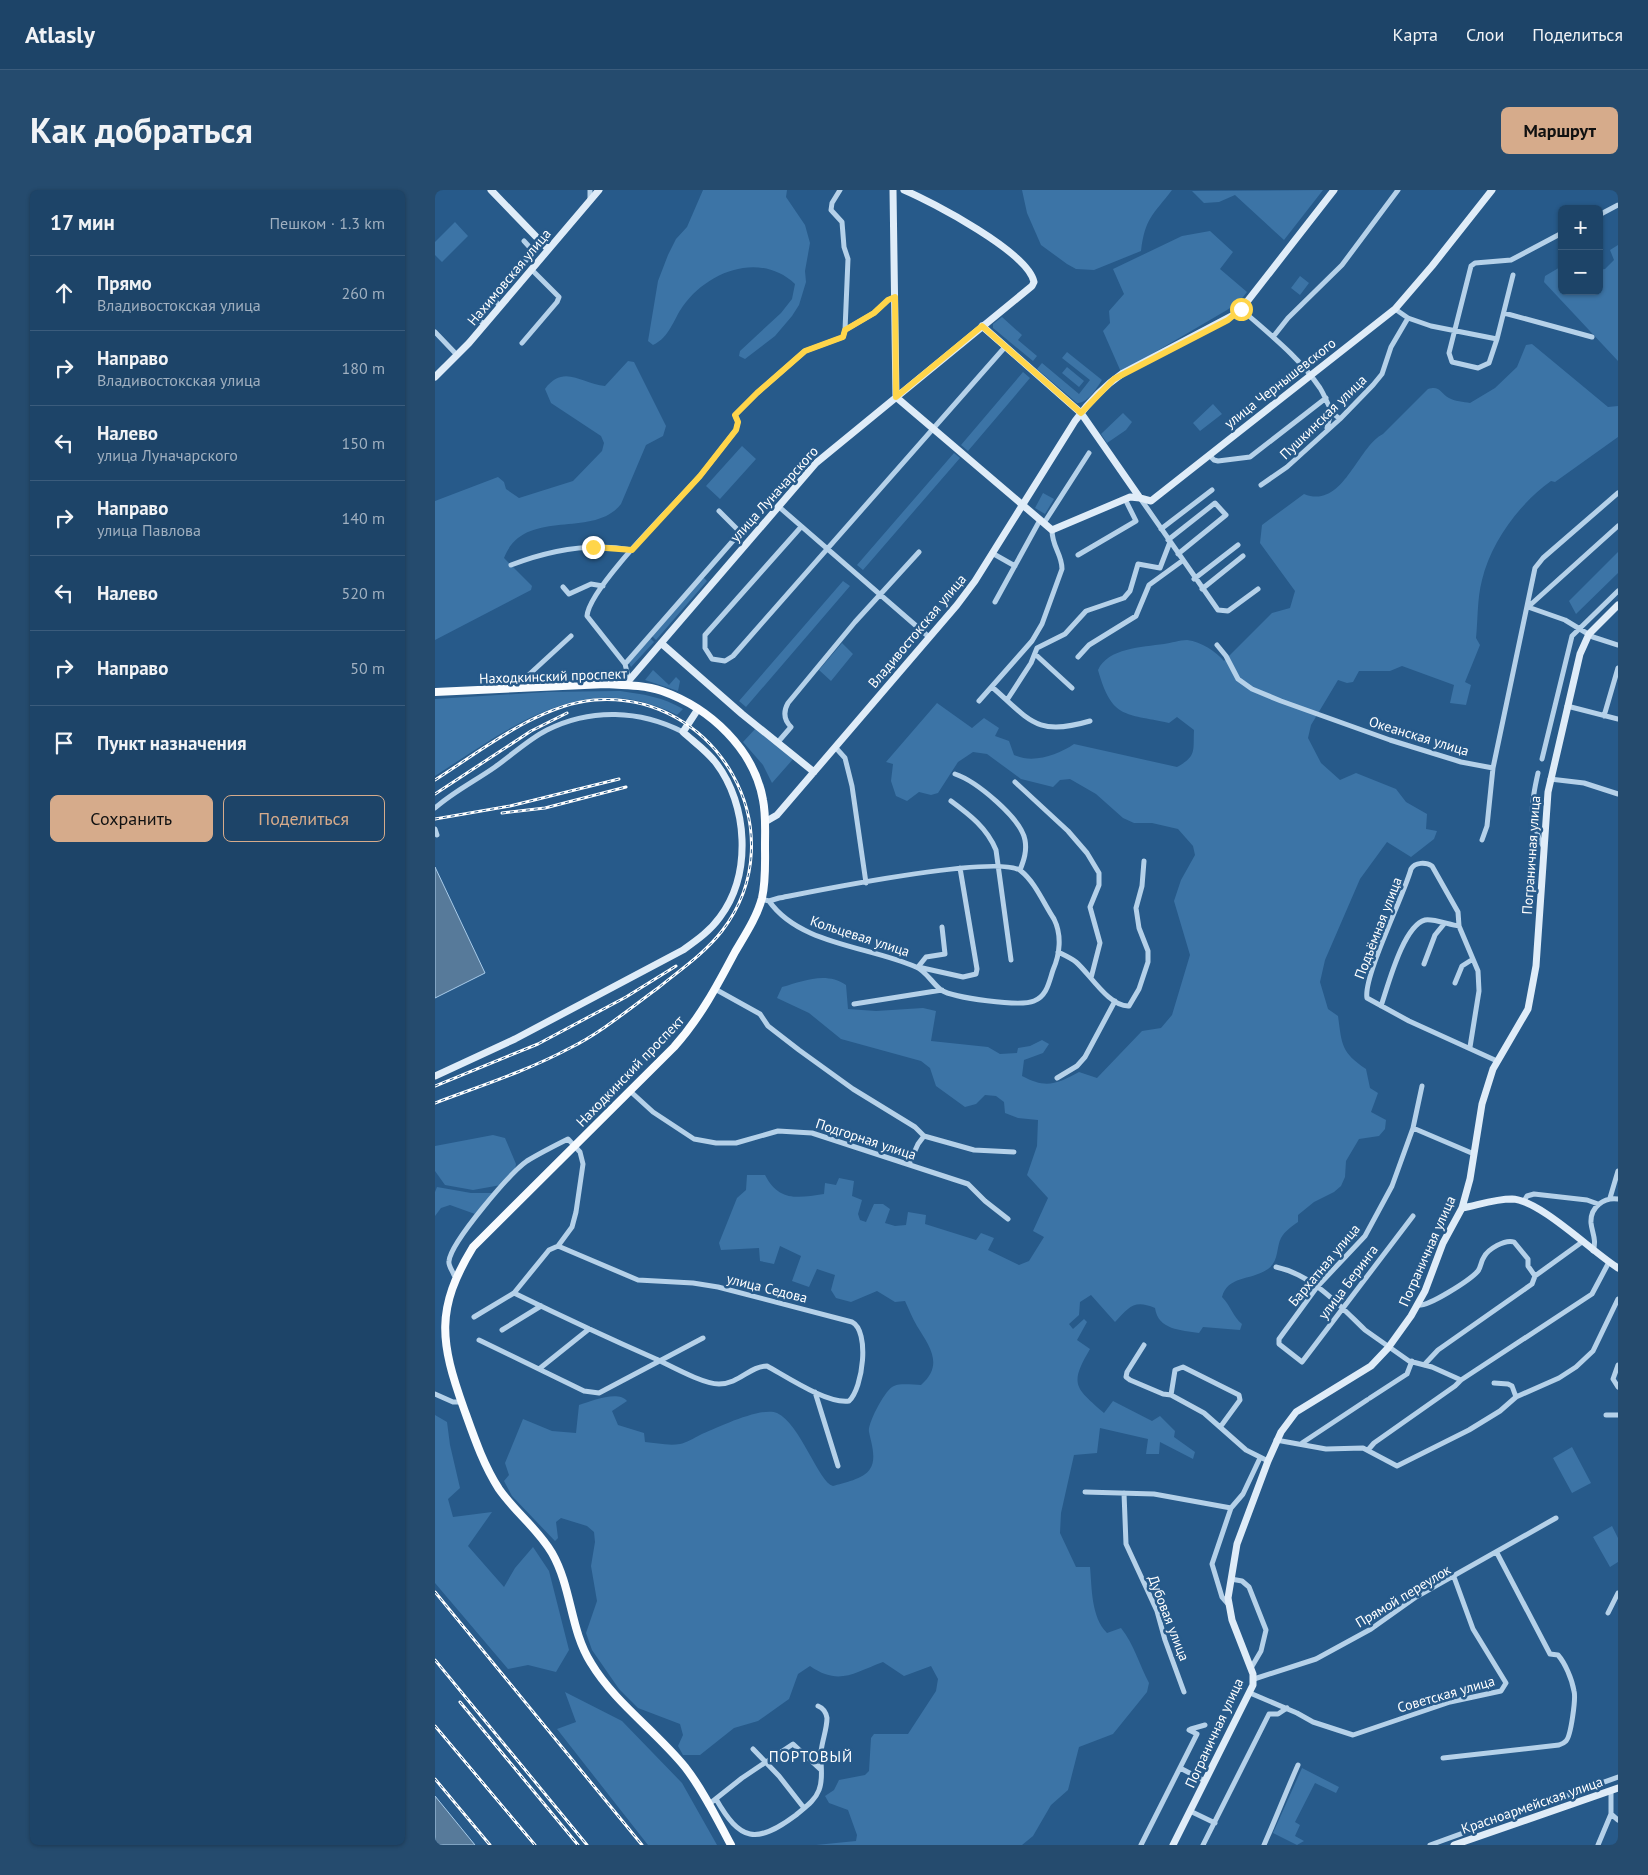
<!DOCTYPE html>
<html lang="ru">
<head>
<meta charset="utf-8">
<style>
  :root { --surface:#1d4468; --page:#254b6e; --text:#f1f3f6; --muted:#a0b0c0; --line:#3b5c7c; --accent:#d6ab8b }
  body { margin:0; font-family:"PT Sans",sans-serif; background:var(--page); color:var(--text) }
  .controls { position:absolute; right:15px; top:15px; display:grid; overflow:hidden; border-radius:8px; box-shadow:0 1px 4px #0004 }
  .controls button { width:45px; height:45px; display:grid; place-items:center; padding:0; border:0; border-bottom:1px solid var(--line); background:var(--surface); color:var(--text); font:25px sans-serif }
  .stop { position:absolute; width:15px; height:15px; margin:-11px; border:4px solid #ffd54a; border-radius:50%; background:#fff }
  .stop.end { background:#ffd54a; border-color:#fff; box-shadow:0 1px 5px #0008 }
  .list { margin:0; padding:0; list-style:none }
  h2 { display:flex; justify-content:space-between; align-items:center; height:65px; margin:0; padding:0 20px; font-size:21px }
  h2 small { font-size:16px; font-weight:400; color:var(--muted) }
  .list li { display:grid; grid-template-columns:32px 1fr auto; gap:15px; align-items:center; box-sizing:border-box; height:75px; padding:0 20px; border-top:1px solid var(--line) }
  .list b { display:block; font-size:19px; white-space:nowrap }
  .list p { margin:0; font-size:16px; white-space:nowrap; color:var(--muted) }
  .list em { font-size:16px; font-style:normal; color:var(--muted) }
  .actions { display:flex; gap:10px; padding:15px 20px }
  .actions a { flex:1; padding:11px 0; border:1px solid var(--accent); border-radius:8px; text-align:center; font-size:18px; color:var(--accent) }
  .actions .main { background:var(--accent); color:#111 }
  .icon { flex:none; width:28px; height:28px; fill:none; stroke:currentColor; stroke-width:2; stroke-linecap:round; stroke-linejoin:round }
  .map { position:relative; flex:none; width:1183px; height:1655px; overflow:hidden; border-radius:8px }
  header { display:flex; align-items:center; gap:30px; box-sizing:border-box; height:70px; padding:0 25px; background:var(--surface); border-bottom:1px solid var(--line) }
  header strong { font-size:24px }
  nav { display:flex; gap:28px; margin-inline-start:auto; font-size:18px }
  .intro { display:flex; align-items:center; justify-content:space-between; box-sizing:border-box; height:120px; padding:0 30px }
  h1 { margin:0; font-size:35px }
  .button { padding:12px 22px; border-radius:8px; background:var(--accent); color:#111; font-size:18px; font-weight:700 }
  main { display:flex; gap:30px; padding:0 30px }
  aside { flex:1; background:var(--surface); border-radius:8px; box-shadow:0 1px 4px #0004 }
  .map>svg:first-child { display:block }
  .green { fill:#3c74a6 }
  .water { fill:#577a9a; stroke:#a9ccea }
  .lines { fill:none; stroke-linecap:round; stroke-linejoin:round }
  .street { stroke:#b5d1e9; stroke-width:5 }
  .secondary { stroke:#dfecf8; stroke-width:7 }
  .primary { stroke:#f8fbfe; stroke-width:8 }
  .rail-casing { stroke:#fff; stroke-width:3 }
  .rail { stroke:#275a8a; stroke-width:1; stroke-dasharray:4; stroke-linecap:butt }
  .route { stroke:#ffd54a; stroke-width:6 }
  .labels { text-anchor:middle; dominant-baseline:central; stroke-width:5; stroke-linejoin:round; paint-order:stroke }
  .street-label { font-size:14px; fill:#fff; stroke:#275a8a }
  .neighbourhood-label { font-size:15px; letter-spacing:1px; fill:#fff; stroke:#275a8a }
</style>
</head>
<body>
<header>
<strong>Atlasly</strong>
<nav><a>Карта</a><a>Слои</a><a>Поделиться</a></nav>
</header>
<div class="intro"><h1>Как добраться</h1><a class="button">Маршрут</a></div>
<main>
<aside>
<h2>17 мин<small>Пешком · 1.3 km</small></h2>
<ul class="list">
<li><svg class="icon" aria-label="ahead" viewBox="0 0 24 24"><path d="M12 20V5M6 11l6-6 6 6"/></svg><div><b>Прямо</b><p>Владивостокская улица</p></div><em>260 m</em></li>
<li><svg class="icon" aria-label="right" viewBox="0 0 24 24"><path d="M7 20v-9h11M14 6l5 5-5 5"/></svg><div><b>Направо</b><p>Владивостокская улица</p></div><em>180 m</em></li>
<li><svg class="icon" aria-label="left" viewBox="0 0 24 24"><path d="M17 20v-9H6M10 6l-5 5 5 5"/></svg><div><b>Налево</b><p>улица Луначарского</p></div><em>150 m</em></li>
<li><svg class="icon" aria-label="right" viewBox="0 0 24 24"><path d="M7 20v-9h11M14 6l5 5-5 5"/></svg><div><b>Направо</b><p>улица Павлова</p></div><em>140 m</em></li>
<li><svg class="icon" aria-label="left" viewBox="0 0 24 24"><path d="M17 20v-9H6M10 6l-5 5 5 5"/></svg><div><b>Налево</b></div><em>520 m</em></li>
<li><svg class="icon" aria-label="right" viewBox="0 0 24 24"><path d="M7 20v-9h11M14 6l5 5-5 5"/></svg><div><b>Направо</b></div><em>50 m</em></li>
<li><svg class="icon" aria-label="arrive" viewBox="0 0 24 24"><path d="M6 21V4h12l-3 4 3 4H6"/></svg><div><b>Пункт назначения</b></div></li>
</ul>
<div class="actions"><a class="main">Сохранить</a><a>Поделиться</a></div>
</aside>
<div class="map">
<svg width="1183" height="1655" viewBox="0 0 1183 1655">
  <rect width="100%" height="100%" fill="#275a8a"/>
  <path class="green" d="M268,0H352L351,7L370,35L375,53L370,81L371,92L364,115L357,126L340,146L310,169L304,166L305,161L346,123L357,109L360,94C325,61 273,81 248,116C238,130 235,147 218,155L213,151L223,91L233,65L241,49L252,37Z
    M587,0H737C718,25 710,28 706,61L659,80L641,79L632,74L606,55L592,23Z
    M888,0L849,50L800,5L784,12L769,13L757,1Z
    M20,32L33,46L7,72L0,65V52Z
    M775,41L798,62L785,79L812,102L804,112L792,120L686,182L668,141L675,133L674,121L689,104L678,79L747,46Z
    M1183,55V171L1109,92L1110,86L1127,76V101H1164V80L1170,79L1179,70L1175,60Z
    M865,86L874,93L865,105L856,98Z
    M567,127L587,145L583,150L602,166L598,171L558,138V134Z
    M1097,154L1173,217L1183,216V247L1120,292L1116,291C1085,313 1056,352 1047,390C1042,409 1043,430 1041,448L1045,455L1030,492L1036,495L1031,515L1015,513L1019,495L967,476L955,481H924L918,492L912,493L903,490L876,535L873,548L886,573L905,590L921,583L961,599L971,612L992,624L991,639L1002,641L999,649L976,667L952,652L925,689L890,770L885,792L893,819L903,826C907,855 906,862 931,879L935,898L943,903L936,922L951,930L950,939L944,946L924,949L911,971L910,987L906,996L899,1002L879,1012L863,1025V1032C857,1036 850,1041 846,1048C841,1058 844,1071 833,1079C816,1091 793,1085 787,1107C796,1116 798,1127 807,1134L805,1140L768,1137L764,1143C746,1140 723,1140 720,1118C699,1109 694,1117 680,1132L656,1105L645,1112L644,1125L634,1134L638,1139L649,1129L652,1132L642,1150L655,1159C634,1195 640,1197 669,1223L678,1211L717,1231L725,1226L740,1241L739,1247L760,1262L758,1269L725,1252L724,1264H711L713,1249L665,1238L662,1263L639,1265L626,1323L625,1343L641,1377H655C657,1398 656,1427 672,1443L686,1438C699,1454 704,1474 714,1493L712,1502L678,1544L644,1557L633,1600L616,1615L598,1646L587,1655H381L421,1651L422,1645L413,1620L394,1613L390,1606L399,1600L404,1590L430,1585L434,1581L436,1548L439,1544H473L501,1501L503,1489L496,1476L469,1486L448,1472C418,1483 404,1496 375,1476L363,1484L354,1509L323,1531L299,1538L265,1565H248L243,1556L248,1545L245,1534L203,1518L184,1499L157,1460L151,1443L162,1411L156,1376L160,1352L159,1342L152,1336L126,1328L121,1332L123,1348L120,1351L77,1306L69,1291L74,1285L70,1273L88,1229L117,1241L141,1243L144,1215C157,1211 183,1200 192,1211L177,1221L183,1235L209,1243L210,1252C221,1253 234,1256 245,1254C251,1253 259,1248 265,1245C281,1238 327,1216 342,1223C365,1233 384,1293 398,1296C408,1293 429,1289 435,1279C442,1269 436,1252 434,1242C432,1234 451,1198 459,1196C466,1193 478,1195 486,1195C509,1175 495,1157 482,1136C477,1128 474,1119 470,1111L460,1112L442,1101L416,1112L401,1108L396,1100L400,1085L382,1079L374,1097L357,1091L366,1066L345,1056L339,1074L325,1071L324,1058L286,1060L284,1053L302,1008L311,1000L312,985H330C344,1012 363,1008 389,1004L390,993L401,995L404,988L419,991L417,1006L427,1010L423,1024L425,1030L431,1032L439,1014H448L455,1019L450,1033L460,1036L471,1035L473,1022L491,1025L490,1034L541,1050L546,1043L559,1048L553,1060L584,1075L594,1071L609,1047L598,1041L613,1008L592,985L602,956L603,930L583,928L570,923L569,912L561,906L550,905L541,914L530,917L501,896L495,878L486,871L406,849L374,823L342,808L347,797C368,791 391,781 411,795L413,819L441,821L488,818L501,821L496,851L553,857L565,864L582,863L583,858L595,856L607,850L614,854L608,863L589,870L587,886C611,899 622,894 644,882L662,888L707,841L726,838L737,825L755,765L739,711L746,690L760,665L758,656L743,639L717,633H699L688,628L661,604L635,589L625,590L618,597L586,589L552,564L538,562L523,572L503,603L496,605L484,602L472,611L461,606L456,591L458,574L451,572L502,513L537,538L549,528L564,538L560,546L574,551L579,565C598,574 623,565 639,554L742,577C762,566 758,561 759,540L742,527L734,533C689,523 677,529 663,480C673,458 707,457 729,454C736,453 745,450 752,450C767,452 780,461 789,471L837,423L855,418L860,401L825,353L827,335L869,304C908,320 922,257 948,244L993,199C1005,195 1005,203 1014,208C1019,211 1029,212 1035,213L1060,198L1082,177L1091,155Z
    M632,162L667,190C662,198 652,214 642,213L602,179L607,173L644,204L655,190L627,168Z
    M193,171L199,172L231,236L228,246L211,255L186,314C158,350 89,316 69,368L97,396L96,400L0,450V311L63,287L69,292L71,299L84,308L138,291L167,261L169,253L166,246L116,213L110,199C129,173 148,195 170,196Z
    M632,177L649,191L644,197L627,183Z
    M588,182L595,188L533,261L526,255Z
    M778,214L787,224L765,241L758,233Z
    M688,223L697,232L691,240L672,253L666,244Z
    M307,256L321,269L285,309L271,296Z
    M519,263L525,268L428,380L422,375Z
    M608,303L619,309L610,324L600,318Z
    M1183,362V383L1141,424L1134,411Z
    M268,387L272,391L221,450L217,446Z
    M408,391L415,396L311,517L304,511Z
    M215,448L219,452L196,477L194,473Z
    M407,453L418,464L396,491L384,480Z
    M218,480L234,495L241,487L245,491L243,501L210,490Z
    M185,501C207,504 228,507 248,519L242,525C149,478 76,537 0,586V509L112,502Z
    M321,538L359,568L337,593L328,575L308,552Z
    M58,945L70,948L81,974L80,980L66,995L38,1000L10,995L0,981V956Z
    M2,997L36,1003H59L40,1024L15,1015L6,1018L0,1026V1002Z
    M0,1225L12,1232L15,1255L25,1298L13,1309L18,1327L57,1322L33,1356L69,1397L80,1378L98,1357L114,1381L134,1460L121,1482L93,1475L73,1479L0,1393Z
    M1137,1257L1156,1293L1137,1303L1118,1268Z
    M1177,1336L1183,1348V1372L1175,1377L1158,1347Z
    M130,1502L187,1531L247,1593L282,1655H213L122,1539L141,1532Z
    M867,1578L904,1597L901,1603L880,1593L860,1632L865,1635L860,1646L869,1651L862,1655L838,1643Z"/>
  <path class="water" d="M0,677L50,783L0,808Z
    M0,1606L40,1655H0Z"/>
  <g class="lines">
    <path class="street" d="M155,0V11
      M405,0L397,13L396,20L407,32L409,57L413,69L410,140
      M1164,25L1183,15
      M1078,85L1062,149L1054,173L1043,178L1017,172L1014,163L1036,76L1040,73L1076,70L1127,43
      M67,96L99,62L89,51
      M59,110L65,116
      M806,119C834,144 864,167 885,198C892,209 894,222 905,229
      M960,119L973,128
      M1069,123L1157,147
      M43,129L49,134
      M0,142L22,165
      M838,147L853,128L907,75L963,0
      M87,153L122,112L124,107L96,79
      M892,238L896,222
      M774,265L779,270L783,271L815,267L891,208
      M826,295L852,277L905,229L938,195L947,184L956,157L973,128L996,136L1062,149
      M705,308L783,420L793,421L823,399
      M343,316L494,447
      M609,333L654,263
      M1183,336L1093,417L1130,430L1158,447L1183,455
      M366,337L270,445V458L277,469L290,471L298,466L570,157
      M726,339L777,300
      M733,350L780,313L791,325L743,364
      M557,363L580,376
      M643,365L701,331L690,309
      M76,375C115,360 155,352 197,360
      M759,389L803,355
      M128,397L134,404L156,394L168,396
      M767,399L808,366
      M560,412L605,330
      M782,455L791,466L803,489L817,499L846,511L955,550L1026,572L1058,578L1100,378L1108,368L1183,303
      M600,464L637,498
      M643,467L654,455L701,426L714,395L747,371
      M190,474L303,345L304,341L284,321
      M191,492L193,486L190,474L152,426C154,397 242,312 265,286C277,271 289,255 301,240L303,232L300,225L322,203L370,161L408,147L410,140L439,123L453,110L460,107
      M557,497C595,530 601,547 655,531
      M86,499L87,491L136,446
      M572,510L596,473L602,458L630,444L651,421L689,408L695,401L703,374L725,378L735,352
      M544,511L597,451L607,434L627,379C627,364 617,357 617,340
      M1132,516L1183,529
      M1169,526L1183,478
      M343,552L356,537C349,530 348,522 353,513L420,432L484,362
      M401,558L410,568L417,596L431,693
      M1107,569L1137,446L1183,401
      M1103,583C1096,614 1093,629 1109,658
      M520,584C541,591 586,628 590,650C592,661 589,670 585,680
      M1115,589L1149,593L1183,604
      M580,592L633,641L652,663L664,683V695L655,717L665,753L656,788
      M516,611C535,625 552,638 561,660L576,770
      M0,618C18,602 40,591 60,577C77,565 94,549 112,540C156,518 205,520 248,542
      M0,639L2,645
      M1047,650L1052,636L1058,578
      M326,709L334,711L344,708C380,701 564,663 586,681C600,692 609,714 619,729C627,745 625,764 618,780C614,792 612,806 599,811C585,817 519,808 506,800C497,793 491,781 481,777C434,756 365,755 334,711
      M507,737L510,764L491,767L483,777L528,787L541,784L542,779L525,678
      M623,762C629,765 636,768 641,772C655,784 674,817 694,816L704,799L713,772V761L704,738L701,718L707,696L709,671
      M989,774L1000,745L1009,734
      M1020,793L1027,776L1038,769
      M280,799L325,824L333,836L364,860L418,899L480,937L489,946L539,960L579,962
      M419,814L507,800
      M946,816C953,796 968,736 990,730C997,728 1015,735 1024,736
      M1035,857L1044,801L1043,781L1024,736L1023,722L997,676C991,672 980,672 976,679C969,705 928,787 932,808L974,831L1062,871
      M622,888L642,876L650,867L680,811
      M195,901L218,922L259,949L281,953H301L343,941L377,943L533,994L550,1011L573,1029
      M978,938L1039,964
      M474,974L483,954L489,946
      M1175,1008L1183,981
      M1089,1011L1092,1006L1099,1004L1152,1010L1163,1014
      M978,1026L867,1172L844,1154V1149L882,1097L930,1046L957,996L978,938L987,896
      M1158,1061C1162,1050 1157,1043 1156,1033C1155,1017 1169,1007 1183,1009
      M841,1077C878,1085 904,1115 930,1140L974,1171L997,1177L1026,1190
      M19,1085C17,1080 13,1075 14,1071C16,1052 75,983 92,971C105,963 119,956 133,949L145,962L148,974L141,1022L137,1037L123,1056L114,1060L79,1103L39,1127
      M79,1103C126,1126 173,1148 221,1169C236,1176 268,1194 284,1194C304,1194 315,1176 332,1176C352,1187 392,1214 414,1211C428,1198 435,1141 417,1132L283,1097L258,1093L203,1090L123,1056
      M982,1115C992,1118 1035,1090 1043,1081C1046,1077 1046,1071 1049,1067C1053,1059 1070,1049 1079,1052L1093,1069V1076L1100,1086
      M67,1140L106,1116
      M44,1150L149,1201L164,1203L268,1148
      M709,1155L692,1182L691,1187L695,1190L728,1204L736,1205L769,1223L811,1260L833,1271
      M989,1175L1003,1160L1097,1094L1100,1086L1147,1052
      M1183,1175L1178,1189L1183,1197
      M104,1179L154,1139
      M1059,1193L1073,1194L1077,1196L1081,1207
      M380,1202L403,1276
      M0,1204L18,1212H27
      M736,1205L740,1180L748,1177L804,1205L805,1210L786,1236
      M935,1208L972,1184L977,1171
      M1171,1225H1183
      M841,1250L891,1259L928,1258L962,1276L1034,1240L1065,1221L1081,1207L1124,1188L1141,1177L1158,1161L1183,1109
      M867,1253L932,1210
      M933,1260L939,1253L1020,1196L1026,1190L1157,1104L1174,1072
      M650,1302L719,1304L796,1318L808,1304L825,1268
      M689,1303L691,1354L722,1421L730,1450L749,1502
      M796,1389L807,1391L814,1397L831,1440L826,1461L816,1478
      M794,1415L787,1407L777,1374L796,1318
      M1173,1423L1183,1403
      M819,1489L881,1469L936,1439L981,1407L1121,1328
      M815,1503L862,1523L878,1532L918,1545L1015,1512L1066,1501L1071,1493L1038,1439L1019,1387
      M756,1539L770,1535
      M318,1559L344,1586L369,1618
      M1008,1568L1124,1555C1127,1554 1129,1553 1131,1551C1136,1546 1141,1508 1139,1501C1137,1489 1130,1473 1123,1465L1115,1464L1062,1363
      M745,1578L770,1591
      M281,1609C305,1651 321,1655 361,1625C369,1618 380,1611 384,1600C389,1588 385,1574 386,1562C387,1551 392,1539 392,1528C391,1522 388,1518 383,1516
      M273,1615L307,1588L358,1554L386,1580
      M755,1621L780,1633
      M1176,1624L1183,1630
      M706,1655L762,1544L754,1540
      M768,1655L834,1524H843L852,1518
      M829,1655C841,1628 851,1602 863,1575
      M995,1655L1183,1587
      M1163,1655L1176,1624V1602"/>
    <path class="secondary" d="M56,0L113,59
      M458,0L461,207L617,340L695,307L705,308
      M547,136L646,223L705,308L716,311L960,119L997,76L1057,0
      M0,187L34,153L164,0
      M226,453L307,524L379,582
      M190,495L381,273L597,96L599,92C593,62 497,12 469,0
      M330,632L342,625L522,415L540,391L640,231C653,213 669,196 688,183L804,122L899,0
      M0,886L80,849L248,760C262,750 275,741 285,727C317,684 313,615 281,573C272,561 259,552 248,542L263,519
      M1027,1018C1043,1015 1060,1009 1077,1009C1105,1010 1156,1061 1183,1078
      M738,1655L818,1495V1484L797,1430L793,1408L802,1354L833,1271L846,1242L861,1222L936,1176L953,1158L976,1126L990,1101L1008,1053L1027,1018L1035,989L1047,914L1058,879L1093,819L1101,776L1113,602L1145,464L1154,444L1183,415
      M1019,1655L1183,1598"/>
    <path class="primary" d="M0,502L171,494C190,495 209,495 227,501C275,518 319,559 328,610C331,625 330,640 330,655C330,672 331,691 327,708C322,727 310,745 300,762C282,796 265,828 239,857L38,1057C0,1119 5,1152 29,1219C39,1247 48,1274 64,1299C80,1322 103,1339 117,1363C137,1398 135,1440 156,1473C180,1513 221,1541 250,1577C268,1600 282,1629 296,1655"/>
    <g class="rail-casing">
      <path id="rail" d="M0,590C46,561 103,515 159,510C282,500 363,642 287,741C269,764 245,780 223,798C194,819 167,842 135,858C92,881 45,896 0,913
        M0,604L96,541L132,523
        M67,623L110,618L191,597
        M0,629L75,616L184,589
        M0,896L103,854L191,807L241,776
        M0,1402L207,1655
        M0,1470L152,1655
        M25,1512L143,1655
        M0,1536L100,1655
        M0,1589L55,1655"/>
    </g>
    <use href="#rail" class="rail"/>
  </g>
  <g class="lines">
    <path class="route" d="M158,357L197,360L265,286L301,240L303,232L300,225L322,203L370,161L408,147L410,140L439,123L453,110L460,107L461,207L547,136L646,223L679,189L793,130L806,119"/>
  </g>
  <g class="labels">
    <g class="street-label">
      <text transform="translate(74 87) rotate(-50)">Нахимовская улица</text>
      <text transform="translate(845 193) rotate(-38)">улица Чернышевского</text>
      <text transform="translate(888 227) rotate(-44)">Пушкинская улица</text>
      <text transform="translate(339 304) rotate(-48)">улица Луначарского</text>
      <text transform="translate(482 441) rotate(-50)">Владивостокская улица</text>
      <text transform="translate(118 486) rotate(-2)">Находкинский проспект</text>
      <text transform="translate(984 546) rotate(17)">Океанская улица</text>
      <text transform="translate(1096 665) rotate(-86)">Пограничная улица</text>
      <text transform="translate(943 738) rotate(-69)">Подъёмная улица</text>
      <text transform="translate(425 746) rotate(18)">Кольцевая улица</text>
      <text transform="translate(195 881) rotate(-46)">Находкинский проспект</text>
      <text transform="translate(431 949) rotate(18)">Подгорная улица</text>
      <text transform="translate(992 1061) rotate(-66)">Пограничная улица</text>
      <text transform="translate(889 1075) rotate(-50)">Бархатная улица</text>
      <text transform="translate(913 1092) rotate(-53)">улица Беринга</text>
      <text transform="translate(332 1098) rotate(14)">улица Седова</text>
      <text transform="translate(968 1406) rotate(-31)">Прямой переулок</text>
      <text transform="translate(734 1428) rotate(69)">Дубовая улица</text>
      <text transform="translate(1011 1504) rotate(-16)">Советская улица</text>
      <text transform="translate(779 1543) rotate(-65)">Пограничная улица</text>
      <text transform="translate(1097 1615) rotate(-19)">Красноармейская улица</text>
    </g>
    <g class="neighbourhood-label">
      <text x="376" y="1566">ПОРТОВЫЙ</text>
    </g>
  </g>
</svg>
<div class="controls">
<button>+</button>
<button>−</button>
</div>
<div class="stop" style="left:806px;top:119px"></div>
<div class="stop end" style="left:158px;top:357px"></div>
</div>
</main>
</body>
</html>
